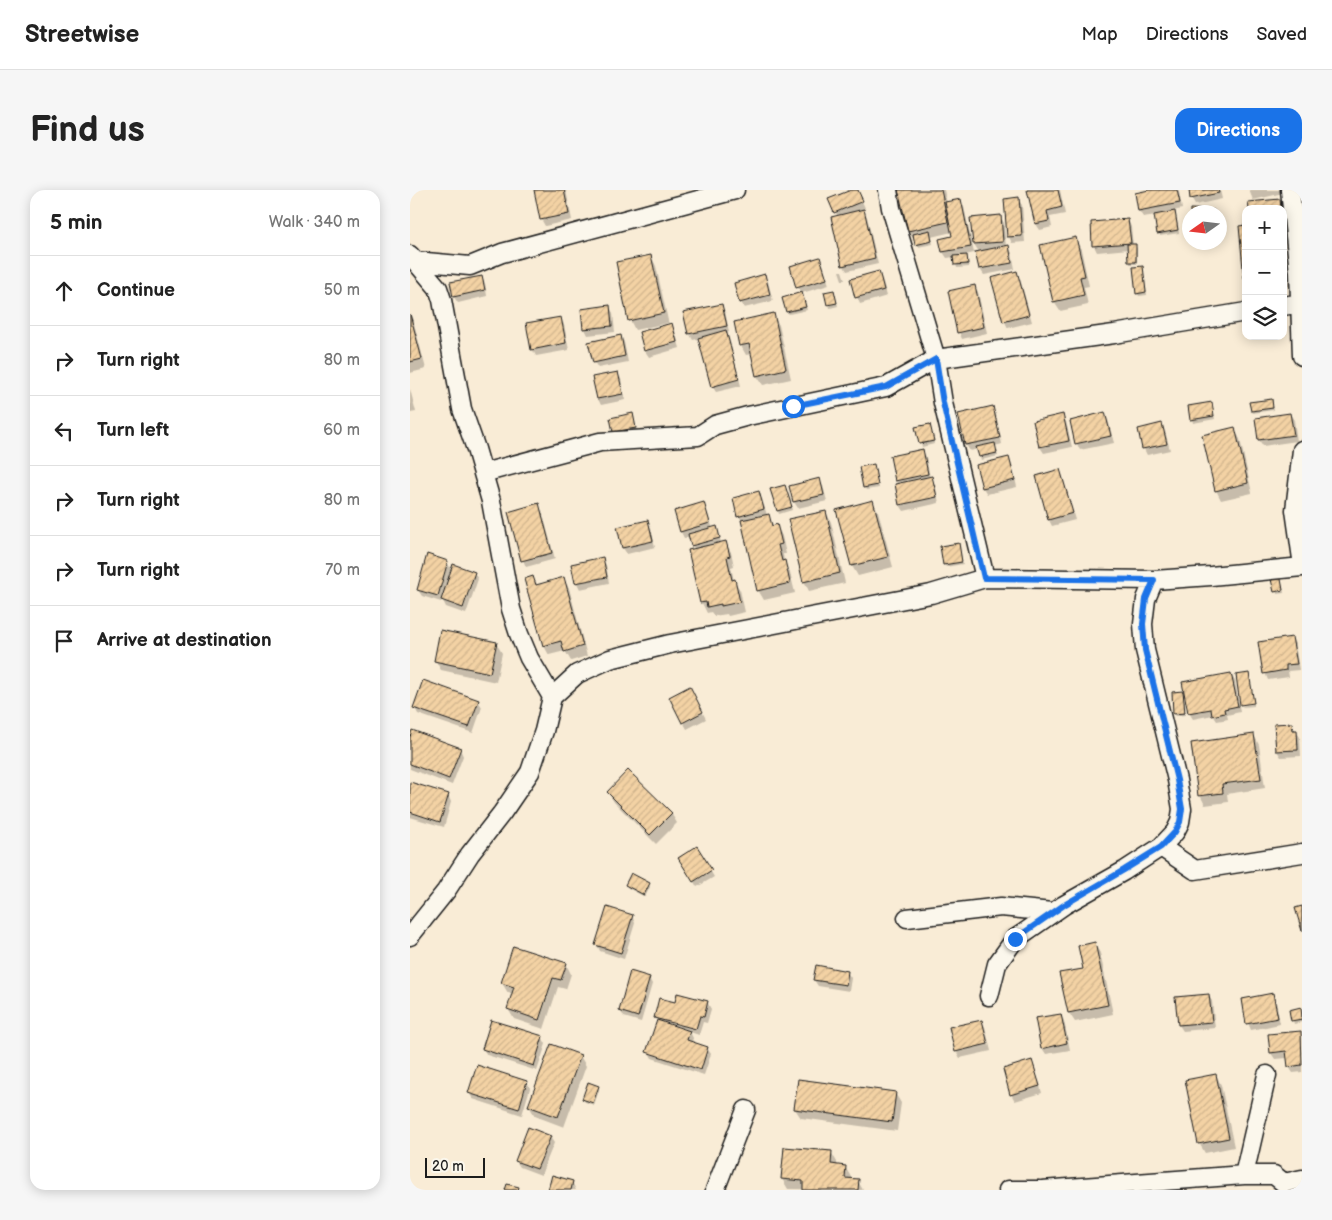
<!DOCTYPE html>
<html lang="en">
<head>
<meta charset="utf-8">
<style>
  :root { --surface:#fff; --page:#f6f6f6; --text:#222; --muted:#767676; --line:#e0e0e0; --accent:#1a73e8 }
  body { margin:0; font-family:"Balsamiq Sans",sans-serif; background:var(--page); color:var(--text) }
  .controls { position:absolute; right:15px; top:15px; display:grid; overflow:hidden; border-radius:10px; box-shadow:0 2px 12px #0003 }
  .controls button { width:45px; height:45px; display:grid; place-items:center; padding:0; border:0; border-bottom:1px solid var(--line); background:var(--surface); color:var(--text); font:25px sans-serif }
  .compass { position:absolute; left:772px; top:15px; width:45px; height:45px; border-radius:50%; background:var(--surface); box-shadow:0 2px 12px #0003; rotate:256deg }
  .scale { position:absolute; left:15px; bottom:12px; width:60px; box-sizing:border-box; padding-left:5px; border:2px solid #1c1c1c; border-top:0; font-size:14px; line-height:18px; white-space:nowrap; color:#1c1c1c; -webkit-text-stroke:4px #fbf7ec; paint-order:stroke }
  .stop { position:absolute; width:15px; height:15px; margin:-11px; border:4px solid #1a73e8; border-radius:50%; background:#fff }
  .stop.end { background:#1a73e8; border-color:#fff; box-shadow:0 1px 5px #0008 }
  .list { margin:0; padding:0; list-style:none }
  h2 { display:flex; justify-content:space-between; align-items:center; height:65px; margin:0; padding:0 20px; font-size:21px }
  h2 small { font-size:16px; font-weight:400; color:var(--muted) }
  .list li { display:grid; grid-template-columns:32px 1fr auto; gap:15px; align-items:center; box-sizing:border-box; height:70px; padding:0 20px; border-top:1px solid var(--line) }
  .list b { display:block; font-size:19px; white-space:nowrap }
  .list em { font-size:16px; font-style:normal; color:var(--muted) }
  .icon { flex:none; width:28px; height:28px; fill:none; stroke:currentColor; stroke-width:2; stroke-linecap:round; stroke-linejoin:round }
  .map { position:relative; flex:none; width:892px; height:1000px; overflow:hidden; border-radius:15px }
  header { display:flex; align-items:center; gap:30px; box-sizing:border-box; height:70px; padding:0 25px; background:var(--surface); border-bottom:1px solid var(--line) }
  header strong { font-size:24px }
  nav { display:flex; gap:28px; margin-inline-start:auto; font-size:18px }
  .intro { display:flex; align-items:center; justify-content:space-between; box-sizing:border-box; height:120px; padding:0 30px }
  h1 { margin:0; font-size:35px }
  .button { padding:12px 22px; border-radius:15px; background:var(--accent); color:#fff; font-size:18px; font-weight:700 }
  main { display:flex; gap:30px; padding:0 30px }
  aside { flex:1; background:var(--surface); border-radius:15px; box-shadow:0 2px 12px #0003 }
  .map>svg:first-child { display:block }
  .shadow { fill:#0003 }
  .building { fill:url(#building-hatch); stroke:#1c1c1c }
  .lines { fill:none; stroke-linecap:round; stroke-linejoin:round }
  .minor-casing { stroke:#1c1c1c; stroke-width:21 }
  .minor { stroke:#fbf7ec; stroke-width:18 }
  .route { stroke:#1a73e8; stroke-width:6 }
</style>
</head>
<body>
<header>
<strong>Streetwise</strong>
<nav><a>Map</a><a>Directions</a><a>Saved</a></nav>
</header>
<div class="intro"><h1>Find us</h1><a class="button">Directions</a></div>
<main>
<aside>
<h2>5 min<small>Walk · 340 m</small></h2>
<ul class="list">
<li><svg class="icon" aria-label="ahead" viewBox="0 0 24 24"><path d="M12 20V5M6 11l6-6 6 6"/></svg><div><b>Continue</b></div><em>50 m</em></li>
<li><svg class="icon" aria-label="right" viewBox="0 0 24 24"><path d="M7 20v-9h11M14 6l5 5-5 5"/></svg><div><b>Turn right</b></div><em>80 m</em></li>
<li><svg class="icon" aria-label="left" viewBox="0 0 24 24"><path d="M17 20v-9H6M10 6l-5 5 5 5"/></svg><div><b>Turn left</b></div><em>60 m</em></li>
<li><svg class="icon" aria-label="right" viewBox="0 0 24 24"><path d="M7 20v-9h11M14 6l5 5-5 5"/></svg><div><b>Turn right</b></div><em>80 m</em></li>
<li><svg class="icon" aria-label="right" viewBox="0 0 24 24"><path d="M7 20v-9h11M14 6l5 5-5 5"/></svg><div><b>Turn right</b></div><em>70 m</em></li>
<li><svg class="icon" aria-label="arrive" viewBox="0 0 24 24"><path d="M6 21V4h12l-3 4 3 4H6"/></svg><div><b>Arrive at destination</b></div></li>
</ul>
</aside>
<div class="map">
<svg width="892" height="1000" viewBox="0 0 892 1000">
  <defs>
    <pattern id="building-hatch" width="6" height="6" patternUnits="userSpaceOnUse" patternTransform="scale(1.25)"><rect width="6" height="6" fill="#f3d2a4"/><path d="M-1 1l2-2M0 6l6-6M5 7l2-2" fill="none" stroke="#d0b48d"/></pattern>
  </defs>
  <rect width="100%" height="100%" fill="#f9ecd6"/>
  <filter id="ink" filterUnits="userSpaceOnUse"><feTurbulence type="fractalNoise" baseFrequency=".02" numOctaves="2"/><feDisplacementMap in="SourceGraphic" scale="10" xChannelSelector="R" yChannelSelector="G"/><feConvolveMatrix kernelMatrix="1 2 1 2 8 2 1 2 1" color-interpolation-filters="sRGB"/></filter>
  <g filter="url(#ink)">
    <path class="shadow" d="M126,0H156L162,30L135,36L131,29Z
      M444,0H447L455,18L453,19L457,27L468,74L437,81L433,75L428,27L420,10Z
      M490,0H534L537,13L550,10L554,17L564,63L555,65L559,77L547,78L544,67L537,68L533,62L530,50L544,47L542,42L521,47L523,54L508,57L499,41Z
      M619,0H650L655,24L640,27L642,37L630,40L626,34Z
      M746,0H768L769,2L772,19L763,21L766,26L769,43L750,46L746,25L733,27L729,21Z
      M780,0H810L812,9L785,15L781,8Z
      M839,0H873V3L843,10Z
      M608,9L612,15L615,52L602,53L599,47L595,10Z
      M869,11L873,17L875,34H873V19H840Z
      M590,26L594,33L596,57H598L602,63L605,79L574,85L570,79L567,63L569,62L564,54L562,29Z
      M718,30L721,37L723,55L727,58V74H720L719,59L687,62L684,56L682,34Z
      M873,42L879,96H873Z
      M665,49L671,59L679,96L674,97L678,115L650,121L644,112Z
      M241,66L246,76L259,135H261L265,141L270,158L239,167L235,161L231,143L259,135L258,133L225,140L220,130Z
      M409,68L413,74L419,95L392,103L397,120L379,124L377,122L391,104L388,97Z
      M733,77L737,105L729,106L727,103Z
      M429,81H432L435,90H432Z
      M468,82L472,89L477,106L450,114L447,107Z
      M606,83L610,89L622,132L598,138L595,132L583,89Z
      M354,86L358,92L363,111L334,118L331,112Z
      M71,87L75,93L77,106L48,113L44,107Z
      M564,96L568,102L577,143L552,149L549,142Z
      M424,102L428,116L420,118L416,103Z
      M311,115L315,121L319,142L316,143L319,148L331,196L306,202L302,196L290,148L283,150L279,143Z
      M199,116L203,123L205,142L178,145L175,139L172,120Z
      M0,124L3,130L16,179L0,183Z
      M363,125L369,135L381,189L353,195L347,186L342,164L336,165L331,156Z
      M151,128L154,135L159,160L126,166L122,159Z
      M210,146L214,152L218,172L188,178L184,172Z
      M208,183L211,189L215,210L191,215L188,209L183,188Z
      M0,199L6,222L0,223Z
      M861,210L864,220L843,223L842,221Z
      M801,213L805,229L783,233L779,217Z
      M582,218L586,224L592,254L585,256L588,266L571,270L568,259L560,261L556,255Z
      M695,224L698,230L704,253L670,260L667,254L661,232Z
      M880,224L884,230L887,251L853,256L849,250L846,229Z
      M222,225L227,240L206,245L202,229Z
      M652,225L656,232L662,257L634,263L630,257L624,232Z
      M752,234L755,241L760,260L737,265L734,259L729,240Z
      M520,235L524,254L512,257L507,238Z
      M824,239L830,249L842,303L811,310L806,300Z
      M513,261L516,267L520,288L525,294L529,313L494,321L490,315L488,295L486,291Z
      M598,268L602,275L607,297L577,304L573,298Z
      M465,278L469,298L456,300L454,297Z
      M650,280L653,287L665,330L642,336L639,330Z
      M409,289L413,296L417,311L388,318L384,312L380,297Z
      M376,299L382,320L369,324L362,300Z
      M348,302L352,309L357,325L364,336H367L372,346L376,364H373L374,371L380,382L385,403L354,410L348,400L333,333L329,326Z
      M462,311L468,321L483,377L448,386L442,376L428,321Z
      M294,314L303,339L308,341L311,353L315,352L321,362L324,376L321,377L324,391L330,400L335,422L318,426L317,424L304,426L301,422L297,423L292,413L280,361L284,359L280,347L274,348L271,342L265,322Z
      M128,315L132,321L145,369L116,377L113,370Z
      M416,322L421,332L435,393L399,401L394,391Z
      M237,331L241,338L245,357L217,364L213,358Z
      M549,354L553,374L536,377L534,374Z
      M192,369L196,375L199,393L170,399L167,393L163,375Z
      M37,372L42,381L64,383L68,389L56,424L36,417L32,409L31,412L12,406L8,400Z
      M862,386L871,388L874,403L867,404Z
      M123,387L128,396L153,389L159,398L177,466L161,471L155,461L139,465L134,456Z
      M882,448L885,454L889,480L878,481L879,487L858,490L855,483Z
      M86,453L92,463L86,492L31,480L25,470Z
      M821,485L825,491L830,522L817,525L818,529L807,531L803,525L783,529L779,523L774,493Z
      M773,503L774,506L775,525L766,526L764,523Z
      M283,504L296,529L277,539L260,508Z
      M68,511L72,517L63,543L8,524L5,518Z
      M844,514V516L833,517L832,516Z
      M881,534L890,547L891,566L871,567L867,561L865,536Z
      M844,545L849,555L855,598L817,604L818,612L795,615L790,605Z
      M0,550L50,559L53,566L42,595L0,579Z
      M0,594L38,605L41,612L34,637L0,627Z
      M198,602L261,623L267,633L246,654L204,612Z
      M287,658L304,687L287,697L270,668Z
      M239,694L240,697L235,707L218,698L216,695Z
      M222,726L225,733L214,769L190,761L187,755Z
      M684,753L690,763L703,824L665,832L659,823Z
      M156,774L161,784L156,799L148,797L134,839L104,829L98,819L103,804L98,803L92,793Z
      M437,782L441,788L439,801L408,796L404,790Z
      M239,788L242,794L231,832L214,827L210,820Z
      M862,804L866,811L870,834L841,840L838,833Z
      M798,805L802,811L805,838L773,841L769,835Z
      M297,812L301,819L297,833L293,832L289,845L280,842L283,848L282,852L297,858L301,864L294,885L242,868L238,861L248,832L245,827L266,814Z
      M890,819L892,832L884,834L880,821Z
      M651,825L654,831L660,860L636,864L632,858Z
      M572,831L575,837L581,861L550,868L546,861Z
      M890,842L892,845V882L883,883L879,877L878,868L865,869L861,863Z
      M132,847L136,854L127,881L77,865L73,859Z
      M170,866L176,876L154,937L125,926L119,916Z
      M622,872L625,878L632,903L605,911L601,904Z
      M806,885L811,895L824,957L795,963L789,953Z
      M117,892L120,898L112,925L63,909L59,903Z
      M188,897L189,900L184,915L175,912L173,909Z
      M485,903L491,913L487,941L391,928L385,919Z
      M140,947L144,953L131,985L110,977L106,971Z
      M421,962L427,972V976L435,977L441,987V990L448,991L453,1000L378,999L372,989Z
      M162,992L166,1000H139Z"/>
    <path class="building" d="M124,0H154L159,24L130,30Z
      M441,0H448L453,11L424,23L418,9Z
      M488,0H531L538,32L498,41Z
      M617,0H648L652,17L637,21L639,31L625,34Z
      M739,0H767L770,13L728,21L725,3Z
      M779,0H808L809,3L780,9Z
      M609,7L612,46L597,47L594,9Z
      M551,9L561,57L532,62L529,49L542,46L535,12Z
      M870,9L871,19H839L838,12Z
      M454,19L465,68L432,76L421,27Z
      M780,19L804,20V22H780Z
      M765,21L768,40L747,44L744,25Z
      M591,25L593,52L563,54L560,28Z
      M718,29L721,53L682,56L681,32Z
      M836,35V89H834L829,36Z
      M520,40L522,51L505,55L503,44Z
      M666,47L675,86L670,87L674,105L643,112L630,55Z
      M717,54H726V72H718Z
      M599,55L602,73L569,79L565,62Z
      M241,65L254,123L218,131L206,72Z
      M557,65L558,74L544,75L543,66Z
      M410,67L417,89L386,98L380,76Z
      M733,76L736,102L726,104L723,77Z
      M469,81L474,100L445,108L440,89Z
      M607,81L619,125L593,132L581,88Z
      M355,84L360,105L329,113L324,93Z
      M72,86L75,100L43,107L40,92Z
      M565,95L574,137L547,143L538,101Z
      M424,100L427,113L417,115L414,102Z
      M392,102L396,117L376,122L372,108Z
      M312,114L317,136L278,144L273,122Z
      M200,115L202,136L173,139L171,119Z
      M364,123L376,179L346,186L339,154L329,156L324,132Z
      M0,124L12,169L0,172Z
      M151,127L156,153L121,160L116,133Z
      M262,133L267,152L234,161L229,142Z
      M316,140L329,189L301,197L288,148Z
      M211,145L215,166L183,173L178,152Z
      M208,182L213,204L187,209L182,187Z
      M862,209L863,218L841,221L839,212Z
      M802,212L804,226L780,230L778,216Z
      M583,216L590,248L555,255L548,224Z
      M695,222L701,246L665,254L660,231Z
      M223,223L226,238L203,242L200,228Z
      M880,223L884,245L848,250L845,228Z
      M653,224L659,251L629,257L623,231Z
      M752,233L757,254L732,259L728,239Z
      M520,234L524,251L509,254L505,237Z
      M825,237L838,293L805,301L792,245Z
      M585,253L587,263L569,267L566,257Z
      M513,259L518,284L485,291L480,266Z
      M599,267L605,290L572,298L566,275Z
      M464,274L468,295L453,298L449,277Z
      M650,279L663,323L638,330L626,286Z
      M522,286L527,307L489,315L485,294Z
      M410,288L414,305L383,312L379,296Z
      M375,295L382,317L367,321L360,299Z
      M349,301L354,319L327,327L323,308Z
      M463,310L478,367L441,376L426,320Z
      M294,312L300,333L270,342L264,321Z
      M129,313L142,363L111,371L98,322Z
      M416,321L430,383L393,392L378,329Z
      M359,324L362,336L367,334L372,354L368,355L372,371L375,370L380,393L347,401L331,330Z
      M238,330L243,351L212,358L207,337Z
      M307,336L310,348L281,356L278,344Z
      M316,351L320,366L317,367L322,390L325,389L330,412L311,416V414L297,417L296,412L290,413L278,360Z
      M549,353L552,372L533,375L530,356Z
      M17,364L38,371L28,406L7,400Z
      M193,367L197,387L165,393L161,374Z
      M43,374L65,382L53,418L31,410Z
      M870,384L873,400L864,402L860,385Z
      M123,386L126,395L154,387L173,456L154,462L151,451L133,456L114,389Z
      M30,440L87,452L80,483L24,471Z
      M882,447L887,474L876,475V480L853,484L848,452Z
      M821,483L828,516L814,519L815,523L802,526L801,519L778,523L772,492Z
      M839,483L844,513L830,515L826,485Z
      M13,490L69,510L59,537L3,518Z
      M280,496L293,522L272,533L259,507Z
      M773,501L775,523L763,524L762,502Z
      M882,533L883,540H887L888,560L866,561L864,534Z
      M2,540L51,558L39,589L0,574V547Z
      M844,544L851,589L812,594L813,603L788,606L781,553Z
      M218,580L262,623L240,645L197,602Z
      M0,592L39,604L30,632L0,622Z
      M287,656L302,680L283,692L268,668Z
      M221,683L240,693L234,705L215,695Z
      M892,716V741L885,718Z
      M197,717L223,725L211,763L185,755Z
      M685,752L698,815L658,823L649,783L673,779L668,756Z
      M103,756L157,773L151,790L143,788L129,830L97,819L104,797L91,793Z
      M406,775L438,781L436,795L403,790Z
      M220,781L240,787L228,827L209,821Z
      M267,803L298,811L294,827L290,826L286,839L244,828L249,808L265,812Z
      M863,803L868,828L836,834L832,809Z
      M799,804L802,832L768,835L765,807Z
      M891,817L892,829L881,831L879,820Z
      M651,824L657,853L631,859L625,828Z
      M81,830L133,846L124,876L72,859Z
      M247,830L280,841L277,850L298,857L291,880L236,862Z
      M572,830L578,854L545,862L539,837Z
      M891,841L892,875L878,877L876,861L860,863L858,844Z
      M141,854L171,865L148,927L118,916Z
      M622,870L630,896L600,905L593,879Z
      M67,875L117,891L109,919L58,903Z
      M806,884L819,948L788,954L775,890Z
      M388,889L486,902L482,932L384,919Z
      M178,892L189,896L183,913L172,909Z
      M118,937L141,946L127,979L105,971Z
      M374,957L422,961L421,974L436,976L435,988L449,989L448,1000H393V991L371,989Z
      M142,985L163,991L161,1000H138Z
      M97,994L109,997L108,1000H95Z"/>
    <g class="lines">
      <g class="minor-casing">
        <path id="minor" d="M478,0L481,18L526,169L533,213L575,388
          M880,0L889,82L892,166
          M0,65L28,98L32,110L52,219L66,259L81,311L101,419L109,444L119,468L142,507
          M5,71L60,76L92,63L325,0
          M873,116L892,113
          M892,260L885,320L892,369
          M73,283L190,252L288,246L305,235L338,226L476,197L526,169L704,144L836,122
          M751,657L785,680L892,663
          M497,728L591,717L642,722
          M0,746L36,701L60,664L92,623L120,582L134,541L142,507L167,484L200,469L260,454L521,404L575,388L744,390L801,386L892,377
          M579,806L587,774L605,749L654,715L714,681L751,657L765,642L770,632L772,619L767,590L735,460L733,434L736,409L744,390
          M857,885L834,985H864L874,993L892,989
          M305,1000L336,920
          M598,1000H629
          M632,1000L834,985"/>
      </g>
      <use href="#minor" class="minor"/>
    </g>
  </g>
  <g class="lines" filter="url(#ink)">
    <path class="route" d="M383,216L476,197L526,169L533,213L574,388L744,390L736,409L733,434L735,460L767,590L772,619L770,632L765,642L751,657L714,680L654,715L605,749"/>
  </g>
</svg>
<div class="controls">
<button>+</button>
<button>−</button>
<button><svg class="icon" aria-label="layers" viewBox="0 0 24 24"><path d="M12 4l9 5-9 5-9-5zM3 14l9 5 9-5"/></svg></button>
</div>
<svg class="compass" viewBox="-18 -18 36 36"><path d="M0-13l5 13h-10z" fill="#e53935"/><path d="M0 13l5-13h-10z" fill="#767676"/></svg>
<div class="scale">20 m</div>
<div class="stop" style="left:383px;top:216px"></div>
<div class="stop end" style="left:605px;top:749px"></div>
</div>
</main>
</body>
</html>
